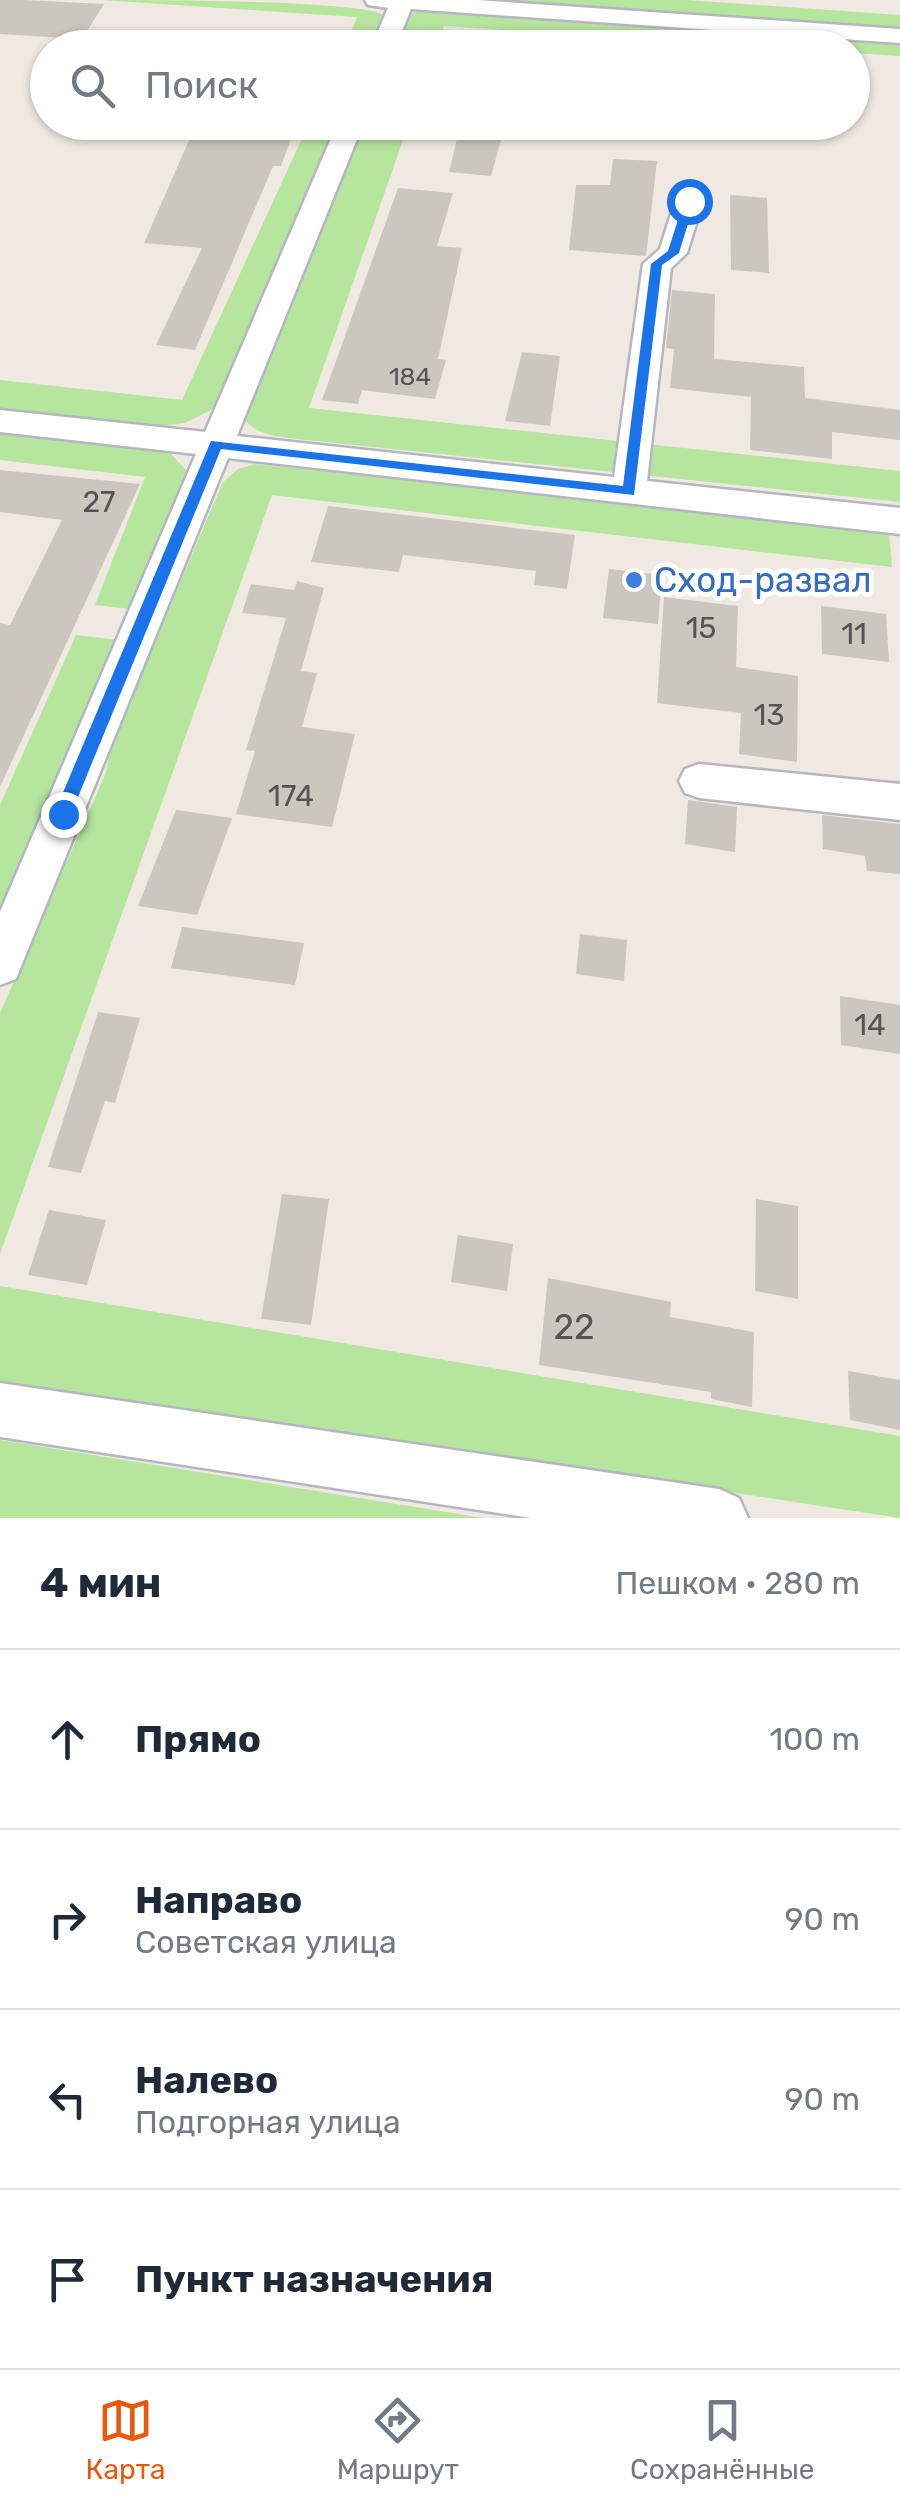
<!DOCTYPE html>
<html lang="ru">
<head>
<meta charset="utf-8">
<style>
  :root { --surface:#fff; --page:#f2f2f3; --text:#1f2937; --muted:#747a83; --line:#e0e1e3; --accent:#ea580c }
  body { margin:0; font-family:Rubik,sans-serif; background:var(--page); color:var(--text) }
  .stop { position:absolute; width:30px; height:30px; margin:-22px; border:8px solid #1a73e8; border-radius:50%; background:#fff }
  .stop.end { background:#1a73e8; border-color:#fff; box-shadow:0 2px 10px #0008 }
  .list { margin:0; padding:0; list-style:none }
  h2 { display:flex; justify-content:space-between; align-items:center; height:130px; margin:0; padding:0 40px; font-size:42px }
  h2 small { font-size:32px; font-weight:400; color:var(--muted) }
  .list li { display:grid; grid-template-columns:65px 1fr auto; gap:30px; align-items:center; box-sizing:border-box; height:180px; padding:0 40px; border-top:2px solid var(--line) }
  .list b { display:block; font-size:38px; white-space:nowrap }
  .list p { margin:0; font-size:32px; white-space:nowrap; color:var(--muted) }
  .list em { font-size:32px; font-style:normal; color:var(--muted) }
  .icon { flex:none; width:55px; height:55px; fill:none; stroke:currentColor; stroke-width:2; stroke-linecap:round; stroke-linejoin:round }
  .map { position:relative; flex:none; width:900px; height:1518px; overflow:hidden }
  .search { position:absolute; background:var(--surface); box-shadow:0 2px 8px #0004; left:30px; right:30px; top:30px; height:110px; display:flex; align-items:center; gap:25px; box-sizing:border-box; padding:0 35px; border-radius:55px; color:var(--muted); font-size:38px }
  .sheet { height:850px; background:var(--surface) }
  nav { display:flex; justify-content:space-around; align-items:center; box-sizing:border-box; height:140px; border-top:2px solid var(--line); background:var(--surface); font-size:28px; color:var(--muted) }
  nav a { display:grid; justify-items:center; gap:5px }
  nav .on { color:var(--accent) }
  .map>svg:first-child { display:block }
  .green { fill:#b6e59e }
  .building { fill:#cbc7bf }
  .lines { fill:none; stroke-linecap:round; stroke-linejoin:round }
  .minor-casing { stroke:#b4b7c1; stroke-width:5 }
  .minor { fill:#fff; fill-rule:evenodd }
  .route { fill:#1a73e8 }
  .shop-dot { fill:#3f7fe0; stroke:#fff; stroke-width:4 }
  .labels { text-anchor:middle; dominant-baseline:central; stroke-width:10; stroke-linejoin:round; paint-order:stroke }
  .far-number-label { font-size:25px; fill:#555452 }
  .number-label { font-size:30px; fill:#555452 }
  .shop-label { font-size:35px; fill:#366cbe; stroke:#fff; text-anchor:start }
  .near-number-label { font-size:35px; fill:#555452 }
</style>
</head>
<body>
<div class="map">
<svg width="900" height="1518" viewBox="0 0 900 1518">
  <rect width="100%" height="100%" fill="#efe9e1"/>
  <path class="green" d="M101,0C143,0 368,0 385,16L372,47H345L357,17Z
    M436,0H685L900,15V33Z
    M430,8L900,42V56L853,53L852,48L769,47L444,26L436,47L392,48L409,14Z
    M309,123H340L215,408L185,423L159,426L0,408V380L182,400Z
    M361,123H409L309,408L900,471V502L297,439C276,436 259,436 245,420L246,407Z
    M0,433L169,452L187,471L130,609L95,605L145,477L0,460Z
    M255,464L889,532L892,567L272,495L0,1254V1013L105,775L113,740L223,482L238,469Z
    M76,635L119,640L0,918V805Z
    M0,1286L900,1436V1518L0,1381Z
    M0,1440L483,1518H0Z"/>
  <path class="building" d="M0,0H24L104,4L82,39L0,34Z
    M197,122H297L281,166H273L195,350L156,345L202,248L144,243Z
    M461,122H506L491,176L449,172Z
    M613,159L657,161L646,256L569,250L576,185H610Z
    M398,188L453,193L437,246L462,248L438,359L446,360L435,399L362,390L358,404L322,400Z
    M730,195L767,198L769,273L731,270Z
    M672,290L715,294L714,359L804,367L805,398L900,410V440L832,432V459L750,450L751,397L670,388L674,349L666,348Z
    M522,352L560,356L550,426L505,421Z
    M0,470L140,484L0,787V623L10,625L62,520L0,512Z
    M328,506L575,535L567,589L534,585L536,571L403,555L399,572L311,562Z
    M609,569L662,575L658,624L603,618Z
    M297,581L324,588L301,671L317,673L302,727L355,734L332,827L236,814L255,751L246,750L286,618L242,613L251,584L294,590Z
    M664,597L738,606L736,667L798,676L797,762L739,754L741,713L657,703Z
    M821,606L886,614L889,662L822,654Z
    M688,800L737,807L735,852L685,844Z
    M176,810L232,818L197,915L138,906Z
    M822,815L900,824V874L867,871L865,856L823,849Z
    M182,927L304,943L295,985L171,968Z
    M580,934L627,940L624,981L576,974Z
    M840,996L900,1005V1054L841,1045Z
    M98,1012L140,1018L115,1103L105,1101L81,1173L48,1167Z
    M282,1194L329,1199L311,1325L261,1319Z
    M756,1199L798,1206V1299L755,1291Z
    M49,1210L106,1220L87,1285L28,1275Z
    M458,1235L513,1244L507,1291L451,1282Z
    M548,1278L671,1302L670,1317L754,1332L752,1407L711,1399V1392L539,1365Z
    M848,1371L900,1380V1430L850,1420Z"/>
  <g class="lines">
    <g class="minor-casing">
      <path id="minor" d="M365,0H477L900,29V43L411,9L395,48H371L388,8L368,5Z
        M338,122H364L237,436L614,477L643,264L660,249L675,201L689,193L703,201L687,253L671,268L647,481L900,508V534L228,458L22,964L16,979L0,985V912L196,454L0,432V410L205,432Z
        M699,764L900,784V820L699,798L685,793L679,781L685,769Z
        M0,1383L719,1489L739,1498L748,1518H531L0,1437Z"/>
    </g>
    <use href="#minor" class="minor"/>
  </g>
  <path class="route" d="M689,197L695,201L679,253L662,265L634,495L221,449L71,814L63,821L57,819L54,814L211,441L623,486L651,264L668,251L684,201Z"/>
  <circle class="shop-dot" cx="634" cy="580" r="10"/>
  <g class="labels">
    <g class="far-number-label">
      <text x="410" y="376">184</text>
    </g>
    <g class="number-label">
      <text x="99" y="502">27</text>
      <text x="701" y="628">15</text>
      <text x="854" y="634">11</text>
      <text x="769" y="715">13</text>
      <text x="291" y="796">174</text>
      <text x="870" y="1025">14</text>
    </g>
    <g class="shop-label">
      <text x="654" y="580">Сход-развал</text>
    </g>
    <g class="near-number-label">
      <text x="574" y="1327">22</text>
    </g>
  </g>
</svg>
<div class="stop" style="left:689px;top:201px"></div>
<div class="stop end" style="left:63px;top:814px"></div>
<div class="search"><svg class="icon" aria-label="search" viewBox="0 0 24 24"><circle cx="10" cy="10" r="6"/><path d="M15 15l6 6"/></svg>Поиск</div>
</div>
<section class="sheet">
<h2>4 мин<small>Пешком · 280 m</small></h2>
<ul class="list">
<li><svg class="icon" aria-label="ahead" viewBox="0 0 24 24"><path d="M12 20V5M6 11l6-6 6 6"/></svg><div><b>Прямо</b></div><em>100 m</em></li>
<li><svg class="icon" aria-label="right" viewBox="0 0 24 24"><path d="M7 20v-9h11M14 6l5 5-5 5"/></svg><div><b>Направо</b><p>Советская улица</p></div><em>90 m</em></li>
<li><svg class="icon" aria-label="left" viewBox="0 0 24 24"><path d="M17 20v-9H6M10 6l-5 5 5 5"/></svg><div><b>Налево</b><p>Подгорная улица</p></div><em>90 m</em></li>
<li><svg class="icon" aria-label="arrive" viewBox="0 0 24 24"><path d="M6 21V4h12l-3 4 3 4H6"/></svg><div><b>Пункт назначения</b></div></li>
</ul>
</section>
<nav>
<a class="on"><svg class="icon" aria-label="map" viewBox="0 0 24 24"><path d="M3 6l6-2 6 2 6-2v14l-6 2-6-2-6 2zM9 4v14M15 6v14"/></svg>Карта</a>
<a><svg class="icon" aria-label="directions" viewBox="0 0 24 24"><path d="M12 3l9 9-9 9-9-9zM9 14v-3h6M13 9l2 2-2 2"/></svg>Маршрут</a>
<a><svg class="icon" aria-label="saved" viewBox="0 0 24 24"><path d="M7 4h10v16l-5-4-5 4z"/></svg>Сохранённые</a>
</nav>
</body>
</html>
